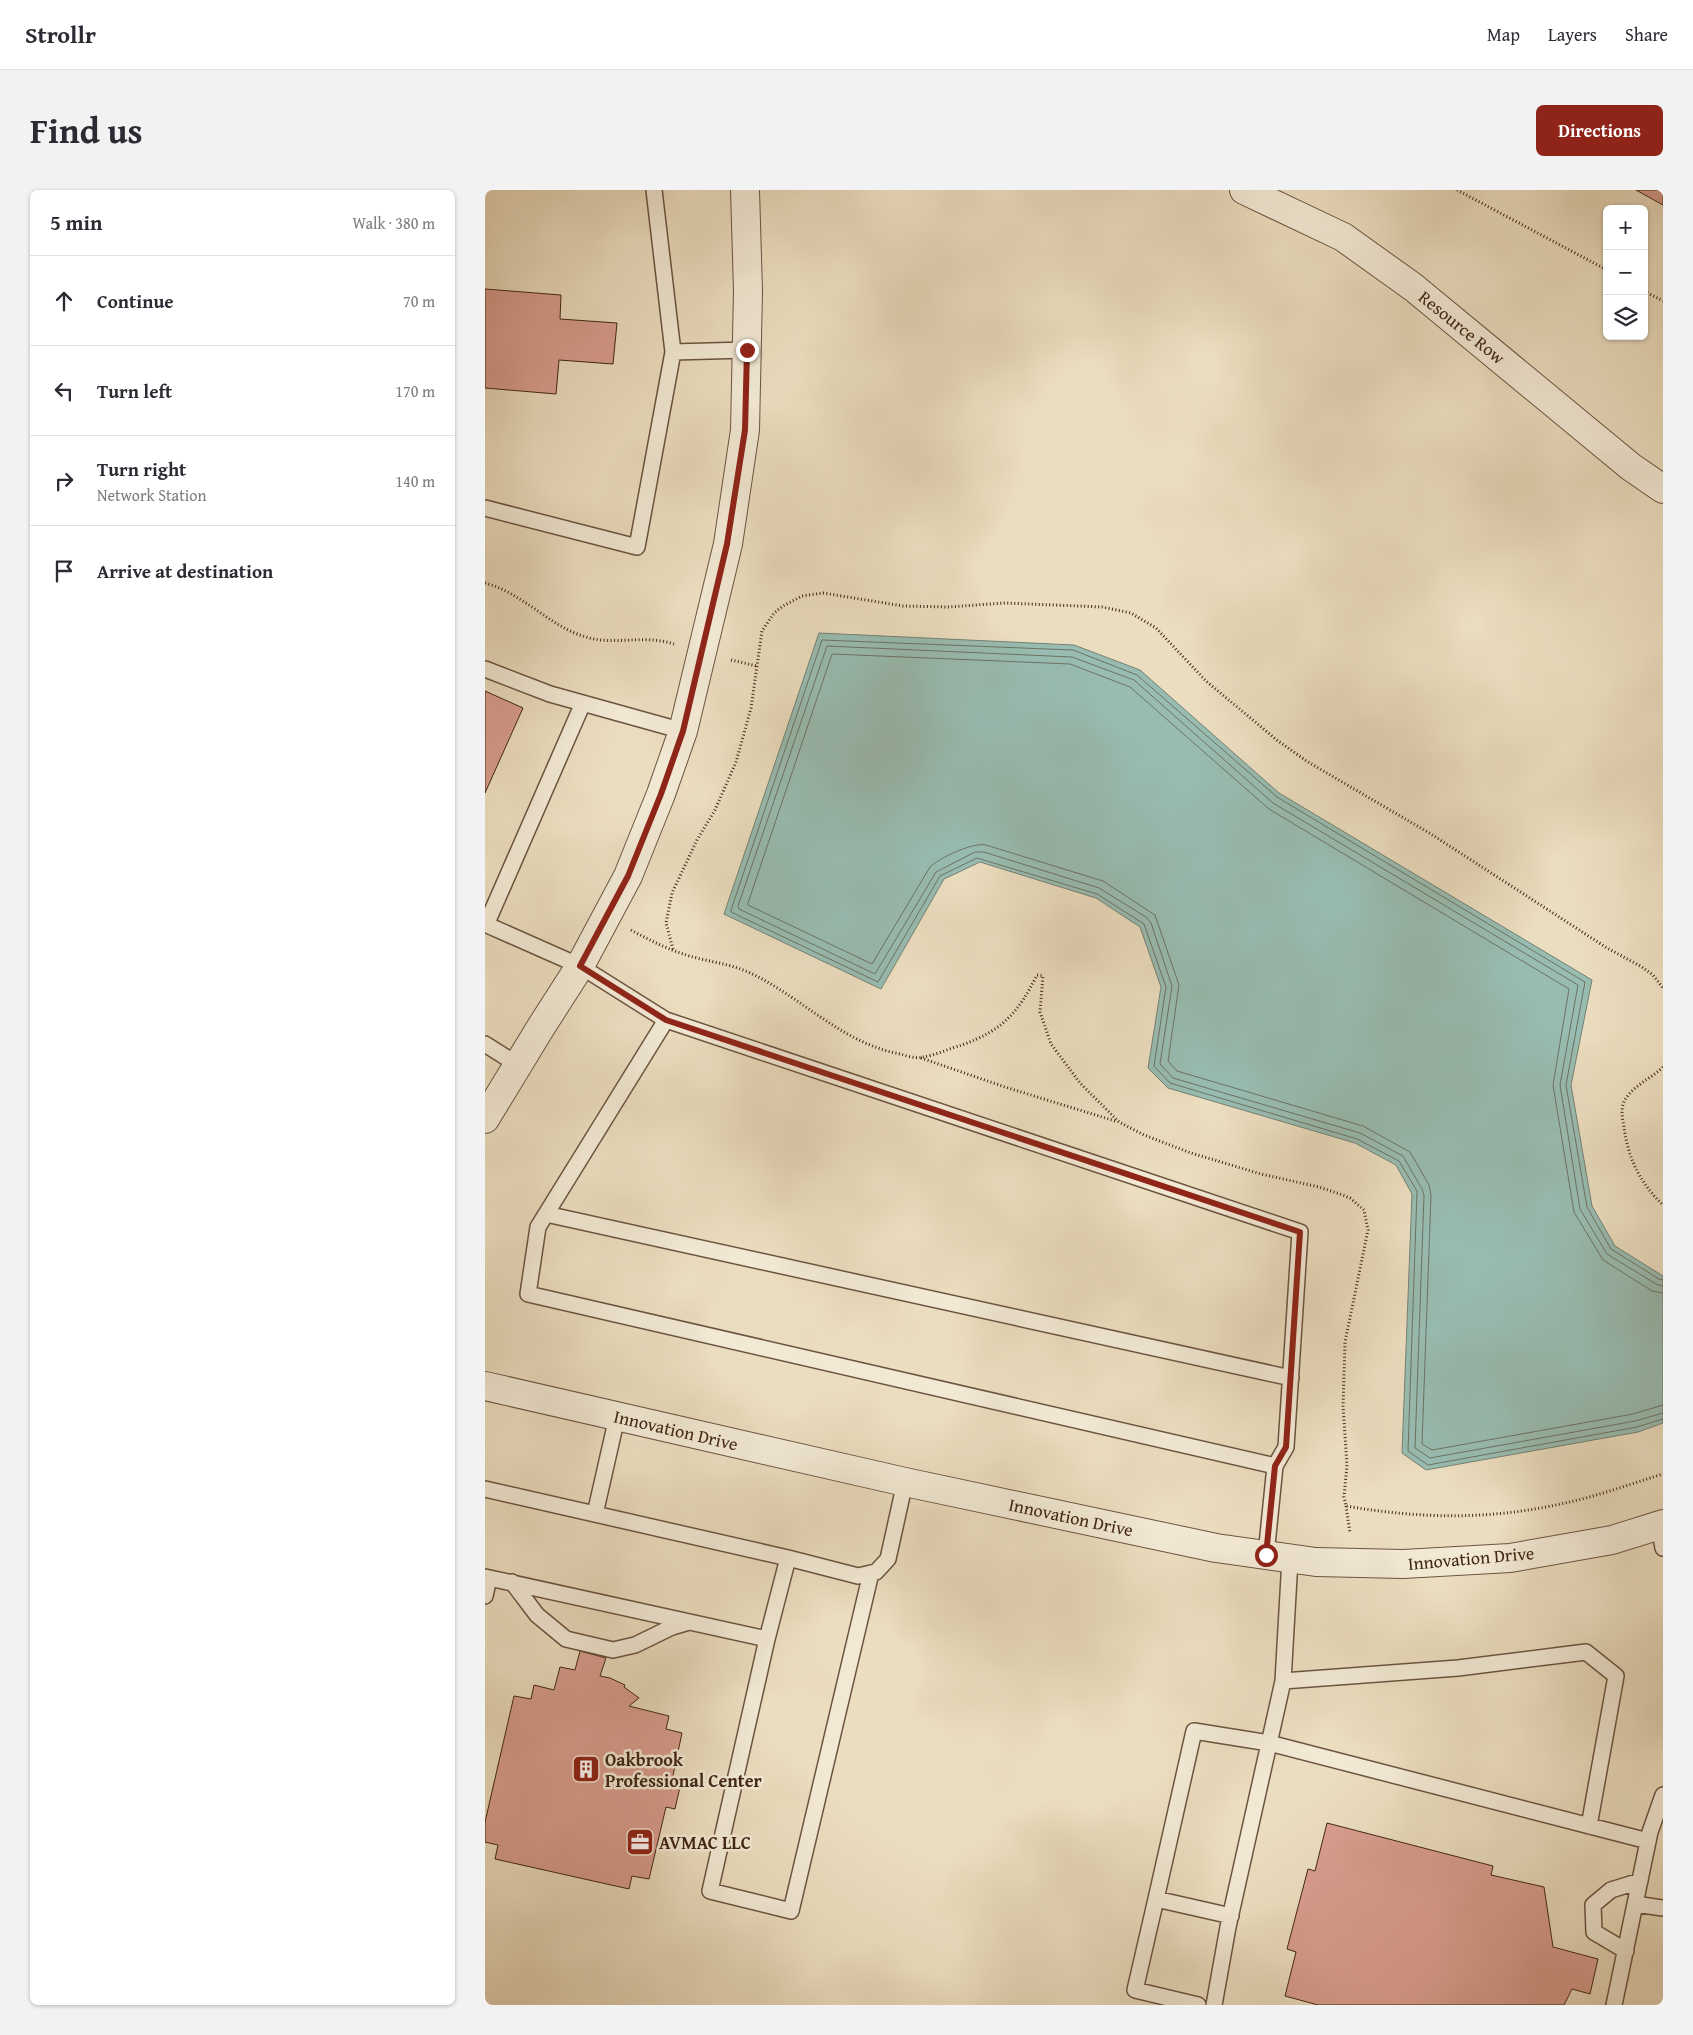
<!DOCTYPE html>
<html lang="en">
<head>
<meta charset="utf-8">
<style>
  :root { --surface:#fff; --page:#f2f2f3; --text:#2b2b33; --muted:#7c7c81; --line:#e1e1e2; --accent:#8f2418 }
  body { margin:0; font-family:"Gentium Book Plus",serif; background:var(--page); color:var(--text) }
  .controls { position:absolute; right:15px; top:15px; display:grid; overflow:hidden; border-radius:8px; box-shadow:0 1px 4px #0004 }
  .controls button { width:45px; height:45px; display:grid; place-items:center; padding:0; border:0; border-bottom:1px solid var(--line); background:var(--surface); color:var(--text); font:25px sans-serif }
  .stop { position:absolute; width:15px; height:15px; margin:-11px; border:4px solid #8f2418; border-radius:50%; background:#fff }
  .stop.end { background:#8f2418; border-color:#fff; box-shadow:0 1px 5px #0008 }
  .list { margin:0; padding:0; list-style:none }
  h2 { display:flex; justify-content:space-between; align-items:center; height:65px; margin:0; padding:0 20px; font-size:21px }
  h2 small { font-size:16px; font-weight:400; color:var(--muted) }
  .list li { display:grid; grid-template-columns:32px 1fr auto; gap:15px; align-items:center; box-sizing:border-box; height:90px; padding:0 20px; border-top:1px solid var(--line) }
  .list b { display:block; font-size:19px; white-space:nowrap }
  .list p { margin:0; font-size:16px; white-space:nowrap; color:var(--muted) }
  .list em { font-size:16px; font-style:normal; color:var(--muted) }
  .icon { flex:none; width:28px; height:28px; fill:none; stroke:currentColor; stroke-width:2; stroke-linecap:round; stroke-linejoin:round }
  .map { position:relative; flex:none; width:1178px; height:1815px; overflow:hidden; border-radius:8px }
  header { display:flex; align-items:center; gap:30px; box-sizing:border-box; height:70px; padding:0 25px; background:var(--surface); border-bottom:1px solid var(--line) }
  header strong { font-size:24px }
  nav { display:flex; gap:28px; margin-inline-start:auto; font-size:18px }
  .intro { display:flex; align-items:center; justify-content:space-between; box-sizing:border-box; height:120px; padding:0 30px }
  h1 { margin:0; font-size:35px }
  .button { padding:12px 22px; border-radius:8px; background:var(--accent); color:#fff; font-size:18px; font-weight:700 }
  main { display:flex; gap:30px; padding:0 30px }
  aside { flex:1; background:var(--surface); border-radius:8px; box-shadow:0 1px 4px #0004 }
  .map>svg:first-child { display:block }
  .water { fill:#98bcb1; stroke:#758073 }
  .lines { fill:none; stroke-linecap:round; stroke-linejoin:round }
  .shore { stroke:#6c7264; stroke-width:1 }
  .building { fill:#d89d8e; stroke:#412716 }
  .service-casing { stroke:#6c5440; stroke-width:18 }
  .minor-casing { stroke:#6c5440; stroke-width:30 }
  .path { stroke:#412716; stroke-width:3; stroke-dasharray:1 2.5; stroke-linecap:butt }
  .service { stroke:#f2e9d5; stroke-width:15 }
  .minor { stroke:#f2e9d5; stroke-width:28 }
  .route { stroke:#8f2418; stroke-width:6 }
  .labels { text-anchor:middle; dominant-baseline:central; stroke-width:5; stroke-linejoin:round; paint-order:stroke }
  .street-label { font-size:18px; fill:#412716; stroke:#f2e9d5 }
  .poi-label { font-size:18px; font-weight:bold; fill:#412716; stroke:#f2e9d5; text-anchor:start }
</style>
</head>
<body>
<header>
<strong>Strollr</strong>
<nav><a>Map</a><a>Layers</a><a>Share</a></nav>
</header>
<div class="intro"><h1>Find us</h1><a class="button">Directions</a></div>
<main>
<aside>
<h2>5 min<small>Walk · 380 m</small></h2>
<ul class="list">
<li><svg class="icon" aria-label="ahead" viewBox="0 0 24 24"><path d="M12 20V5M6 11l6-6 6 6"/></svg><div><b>Continue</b></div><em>70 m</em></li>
<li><svg class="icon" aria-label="left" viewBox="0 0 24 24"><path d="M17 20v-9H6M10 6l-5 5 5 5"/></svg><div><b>Turn left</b></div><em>170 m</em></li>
<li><svg class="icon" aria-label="right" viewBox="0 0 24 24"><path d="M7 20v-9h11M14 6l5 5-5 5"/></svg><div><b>Turn right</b><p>Network Station</p></div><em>140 m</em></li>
<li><svg class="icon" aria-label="arrive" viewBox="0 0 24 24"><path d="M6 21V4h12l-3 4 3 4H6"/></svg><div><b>Arrive at destination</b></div></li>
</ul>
</aside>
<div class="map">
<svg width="1178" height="1815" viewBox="0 0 1178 1815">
  <rect width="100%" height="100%" fill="#ebddbf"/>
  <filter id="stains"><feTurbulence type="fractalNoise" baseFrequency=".004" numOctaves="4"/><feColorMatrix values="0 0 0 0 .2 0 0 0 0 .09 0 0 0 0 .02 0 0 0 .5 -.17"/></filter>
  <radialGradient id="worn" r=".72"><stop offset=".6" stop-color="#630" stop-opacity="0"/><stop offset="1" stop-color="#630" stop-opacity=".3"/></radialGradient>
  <path class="water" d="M334,443L589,455L655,480L794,603L1107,790L1086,895L1107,1016L1130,1056L1178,1086V1233L1153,1242L941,1280L917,1263L927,1004L911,975L870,953L683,898L663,878L676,797L655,737L611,708L495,672L459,689L396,799L239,724Z"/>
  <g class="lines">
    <path class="shore" d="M1178,1090L1174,1089L1126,1059L1102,1017L1081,895L1100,792L792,607L652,485L588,460L337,450L246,720V722L393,792L455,686L492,668L612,704L659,734L681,797L669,876L685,893L872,949L914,971L932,1001L923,1261L943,1275L1152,1237L1178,1229
      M1178,1096L1171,1094L1122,1064L1095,1019L1075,895L1093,795L788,613L649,490L587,467L342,456L253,716L254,719L390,784L451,682L490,662H499L614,698L661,727L666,733L687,796L675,874L688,888L875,943L918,966L937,999L939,1005L930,1258L945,1268L1150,1231L1178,1223
      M1178,1103L1167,1101L1118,1070L1089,1022L1068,895L1084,799L784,619L645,497L585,474L347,464L263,713V715L387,774L445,677C454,668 488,652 501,655L618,691L670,725L694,795L683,871L692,881L878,936L925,962L944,995L946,1005L937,1254L947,1260L1148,1224L1178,1215"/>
  </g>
  <path class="building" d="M1151,0H1178V15Z
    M0,99L76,105L75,129L132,133L128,174L74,170L71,204L0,198Z
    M0,501L38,518L0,603Z
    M95,1461L121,1468L115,1486L125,1488L140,1495L139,1497L154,1508L144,1516L184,1526L181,1539L197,1543L186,1595L195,1597L190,1619L181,1617L164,1689L147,1686L144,1699L10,1669L13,1655L0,1652V1632L29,1506L46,1509L49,1495L69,1500L75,1477L90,1480Z
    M842,1633L1008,1676L1006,1685L1059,1697L1068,1757L1113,1769L1105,1804L1087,1799L1079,1815H833L800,1806L811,1762L802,1759L823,1679L830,1681Z"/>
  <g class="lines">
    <g class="service-casing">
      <path id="service" d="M188,162L262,160
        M0,318L152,357L188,162L169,0
        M0,479L65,504L198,541
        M0,734L95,776L181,830L815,1042L801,1257L790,1276L781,1365
        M1,735L98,513
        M181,830L53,1037L43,1104L790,1276
        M0,854L33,875
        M61,1024L806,1188
        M0,1299L303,1368
        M110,1324L132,1227
        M1174,1336L1178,1358
        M386,1383L306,1721L225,1701L282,1449L303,1368L373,1386L391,1382L403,1369L420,1292
        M0,1387L282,1449
        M27,1392L52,1425L81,1449L128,1460L150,1455L187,1437L204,1432
        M0,1406L4,1388
        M798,1491L973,1478L1101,1462L1131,1486L1104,1636
        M1178,1605L1165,1642L1150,1714L1178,1718
        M671,1709L709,1541L784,1553L1163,1651
        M1141,1761L1109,1742L1108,1715L1126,1700L1155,1691
        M713,1815L650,1800L671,1709L746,1726
        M729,1815L743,1737L798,1491L805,1369
        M1129,1815L1150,1714"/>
    </g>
    <g class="minor-casing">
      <path id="minor" d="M759,0L858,47L928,97L1146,277L1178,299
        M0,929L56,837L95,776L143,686L176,604L198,541L243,354L260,240L263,101L260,0
        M0,1196L420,1292L731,1358L831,1372L918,1374L1025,1368L1127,1350L1178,1334"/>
    </g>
    <path class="path" d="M972,0L1122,80
      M1159,101L1178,111
      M0,393C38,403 65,437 101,447C129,456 158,444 189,454
      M246,470L272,476
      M146,740C166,751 186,761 208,767C227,772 245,774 263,782C316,806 356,853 415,864C422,866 431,869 438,867C448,866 466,858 477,855C518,840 533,823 552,785L558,786L555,822L566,854L595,893L634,932L659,945L706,963L776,984L834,997L855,1004L865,1008L879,1020L883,1040L860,1152L858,1216L862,1275L859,1307L861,1316C936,1329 1006,1330 1080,1313C1113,1306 1145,1294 1178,1284
      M188,759L181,733L187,703L212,650L230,620L251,572L266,518L277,441L289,423L298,416L317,406L338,403L418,416L464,417L520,413L617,417L646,423L671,438L721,491L793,551L823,572L946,644L1122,758L1157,777L1168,785L1178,798
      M436,868L520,897L630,931
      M1178,877C1167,888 1151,894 1142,907C1135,915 1137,927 1139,937C1143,968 1155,993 1178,1015
      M861,1316L865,1343"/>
    <use href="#service" class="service"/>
    <use href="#minor" class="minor"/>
  </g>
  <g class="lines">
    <path class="route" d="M262,160L260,240L242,354L198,541L176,604L143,686L95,776L181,830L815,1042L801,1257L790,1276L781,1365"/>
  </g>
  <defs>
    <g id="building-square" transform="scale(1.4375)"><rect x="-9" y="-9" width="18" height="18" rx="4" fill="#8f2418" stroke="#f2e9d5"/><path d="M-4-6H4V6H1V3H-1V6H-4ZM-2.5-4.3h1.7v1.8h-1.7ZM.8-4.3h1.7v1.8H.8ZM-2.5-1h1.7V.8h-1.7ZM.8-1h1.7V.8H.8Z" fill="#fff"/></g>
    <g id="office-square" transform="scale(1.4375)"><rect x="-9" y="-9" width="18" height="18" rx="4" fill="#8f2418" stroke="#f2e9d5"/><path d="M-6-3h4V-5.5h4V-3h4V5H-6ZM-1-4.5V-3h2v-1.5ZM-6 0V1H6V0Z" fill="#fff"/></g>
  </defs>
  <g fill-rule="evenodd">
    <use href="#building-square" x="101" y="1579"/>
    <use href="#office-square" x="155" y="1652"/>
  </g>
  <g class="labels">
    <g class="street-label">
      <text transform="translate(977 137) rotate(39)">Resource Row</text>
      <text transform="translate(191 1240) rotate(13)">Innovation Drive</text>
      <text transform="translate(586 1327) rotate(12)">Innovation Drive</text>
      <text transform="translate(986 1368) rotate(-5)">Innovation Drive</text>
    </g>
    <g class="poi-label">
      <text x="120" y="1569">Oakbrook<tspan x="120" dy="21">Professional Center</tspan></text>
      <text x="174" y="1652">AVMAC LLC</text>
    </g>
  </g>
  <rect width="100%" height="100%" filter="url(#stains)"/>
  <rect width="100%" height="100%" fill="url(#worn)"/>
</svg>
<div class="controls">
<button>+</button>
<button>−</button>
<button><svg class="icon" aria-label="layers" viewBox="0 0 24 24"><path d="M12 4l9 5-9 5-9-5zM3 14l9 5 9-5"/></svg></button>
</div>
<div class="stop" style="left:781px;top:1365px"></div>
<div class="stop end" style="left:262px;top:160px"></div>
</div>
</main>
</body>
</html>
